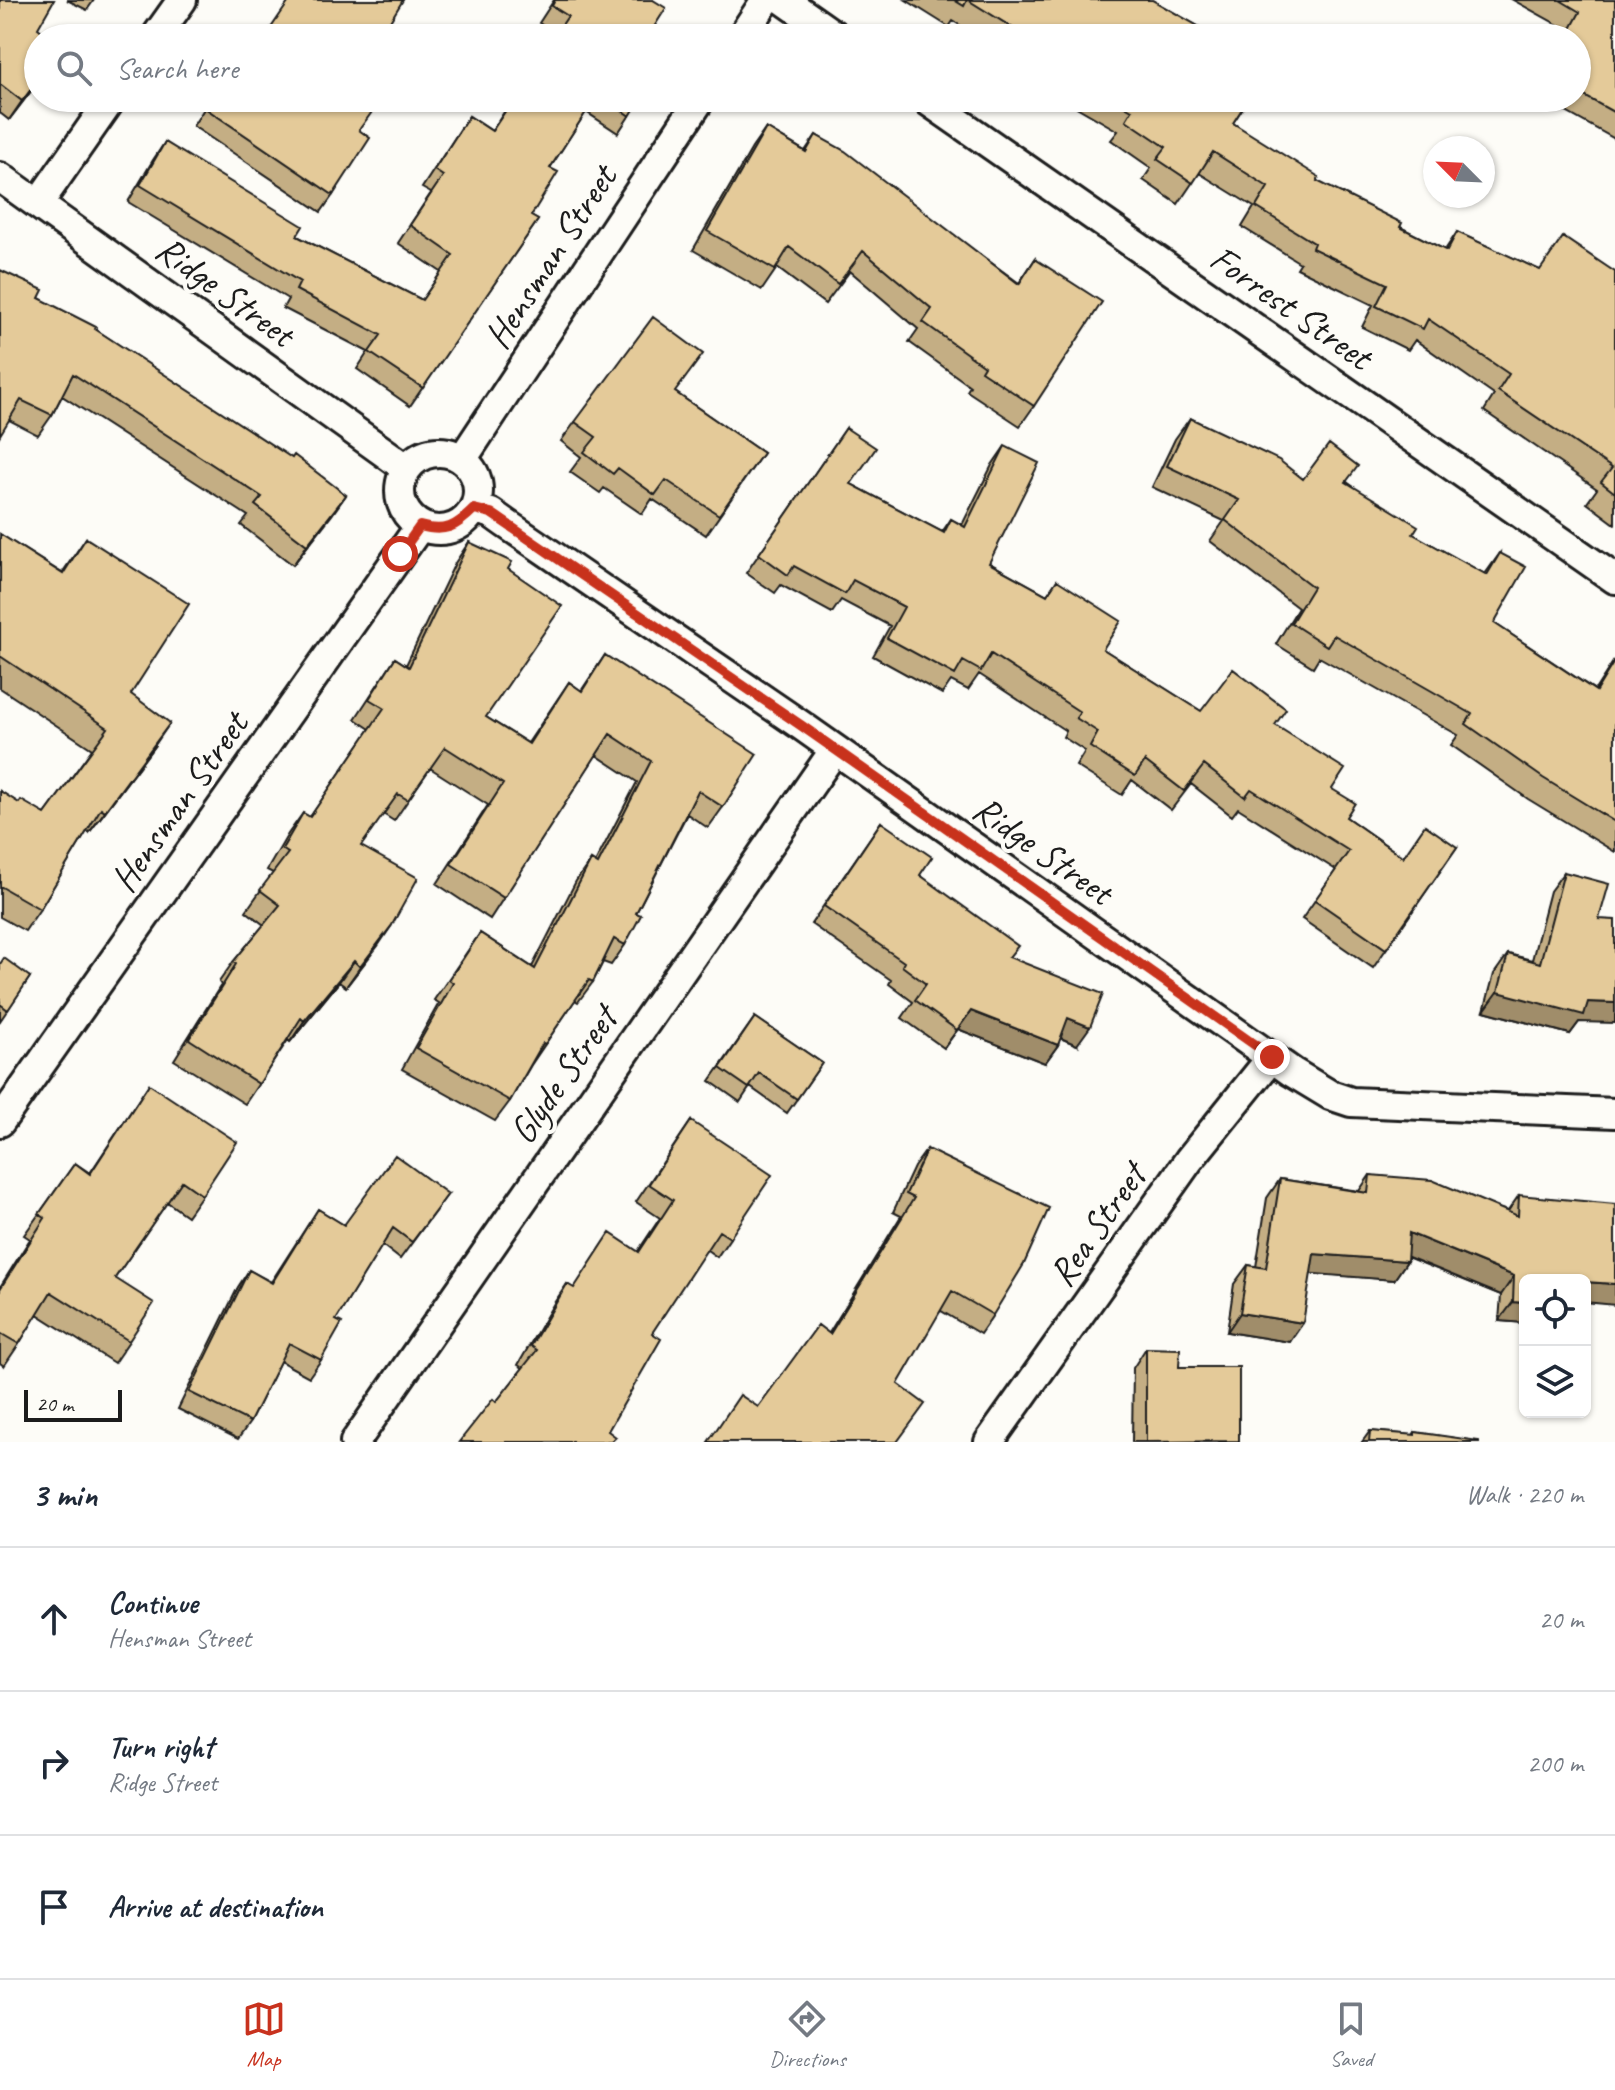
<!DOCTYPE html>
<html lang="en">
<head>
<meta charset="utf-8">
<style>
  :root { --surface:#fff; --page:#f6f6f7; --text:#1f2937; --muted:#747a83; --line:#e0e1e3; --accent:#c8321e }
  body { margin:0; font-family:Caveat,sans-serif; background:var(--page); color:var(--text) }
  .controls { position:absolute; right:24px; bottom:24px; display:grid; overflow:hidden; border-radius:12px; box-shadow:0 2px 6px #0004 }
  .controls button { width:72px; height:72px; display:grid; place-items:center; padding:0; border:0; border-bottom:2px solid var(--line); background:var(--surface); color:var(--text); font:40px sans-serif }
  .compass { position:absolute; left:1423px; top:136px; width:72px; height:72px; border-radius:50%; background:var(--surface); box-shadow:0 2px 6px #0004; rotate:294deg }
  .scale { position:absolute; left:24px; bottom:20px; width:98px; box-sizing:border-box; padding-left:8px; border:4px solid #1c1c1c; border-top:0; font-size:22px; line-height:28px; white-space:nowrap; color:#1c1c1c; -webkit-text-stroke:6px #fdfcf7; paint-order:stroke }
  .stop { position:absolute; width:24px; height:24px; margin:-18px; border:6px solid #c8321e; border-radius:50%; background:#fff }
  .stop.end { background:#c8321e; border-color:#fff; box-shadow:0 2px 8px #0008 }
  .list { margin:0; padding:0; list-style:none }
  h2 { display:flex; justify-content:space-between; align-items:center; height:104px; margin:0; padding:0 32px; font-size:34px }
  h2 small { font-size:26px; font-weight:400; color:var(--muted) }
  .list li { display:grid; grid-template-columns:52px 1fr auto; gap:24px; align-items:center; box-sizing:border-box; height:144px; padding:0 32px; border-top:2px solid var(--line) }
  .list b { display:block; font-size:30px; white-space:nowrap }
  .list p { margin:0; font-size:26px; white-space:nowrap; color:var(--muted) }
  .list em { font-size:26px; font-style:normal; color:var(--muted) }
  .icon { flex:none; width:44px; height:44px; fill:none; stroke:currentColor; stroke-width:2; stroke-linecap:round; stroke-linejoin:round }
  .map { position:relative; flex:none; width:1615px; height:1442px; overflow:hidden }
  .search { position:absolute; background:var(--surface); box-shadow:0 2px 6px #0004; left:24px; right:24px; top:24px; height:88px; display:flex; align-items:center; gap:20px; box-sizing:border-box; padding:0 28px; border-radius:44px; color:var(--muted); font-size:30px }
  .sheet { height:536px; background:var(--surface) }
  nav { display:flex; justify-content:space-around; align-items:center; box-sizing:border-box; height:112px; border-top:2px solid var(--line); background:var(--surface); font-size:22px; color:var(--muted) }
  nav a { display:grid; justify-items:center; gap:4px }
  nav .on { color:var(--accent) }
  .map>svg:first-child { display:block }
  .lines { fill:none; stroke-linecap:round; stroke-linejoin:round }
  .street-casing { stroke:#1c1c1c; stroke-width:34 }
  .street { stroke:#fdfcf7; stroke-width:28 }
  .wall { fill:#c4ae84; stroke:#1c1c1c; stroke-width:2 }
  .shaded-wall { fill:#a08d6b; stroke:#1c1c1c; stroke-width:2 }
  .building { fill:#e4ca99; stroke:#1c1c1c; stroke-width:2 }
  .route { stroke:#c8321e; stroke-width:10 }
  .labels { text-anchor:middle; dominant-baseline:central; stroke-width:8; stroke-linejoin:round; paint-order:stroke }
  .street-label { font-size:38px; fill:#1c1c1c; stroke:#fdfcf7 }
</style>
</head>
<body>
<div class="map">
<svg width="1615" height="1442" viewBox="0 0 1615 1442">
  <rect width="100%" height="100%" fill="#fdfcf7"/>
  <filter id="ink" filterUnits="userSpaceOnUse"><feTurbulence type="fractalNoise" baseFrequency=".0125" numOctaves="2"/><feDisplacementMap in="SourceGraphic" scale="16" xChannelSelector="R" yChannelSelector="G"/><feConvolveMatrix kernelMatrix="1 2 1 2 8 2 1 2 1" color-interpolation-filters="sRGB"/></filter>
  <g filter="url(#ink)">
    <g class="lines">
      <g class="street-casing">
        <path id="street" d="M784,0L838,38
          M155,38L182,0
          M741,38L766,0
          M924,98L1615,579
          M0,177L406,468
          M38,204L112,98
          M400 491a39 39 0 1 1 78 0a39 39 0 1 1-78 0Z
          M463,458L701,98
          M474,509L491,513L505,523L802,726L1292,1072L1330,1095L1351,1102L1615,1113
          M0,1122L420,526
          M355,1442L834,751
          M989,1442L1189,1160L1272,1057"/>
      </g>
      <use href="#street" class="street"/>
    </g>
    <path class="wall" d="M0,0L38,28V82L9,120L0,113Z
      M67,0H94L87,10Z
      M554,0H653L647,38H552L555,33L539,23Z
      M906,0H1152L1219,38H981L953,21L949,27Z
      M1513,0H1615V139L1541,98H1577V38H1563L1567,30Z
      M211,98L359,131L333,195L321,212L193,126Z
      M513,98H641L618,133L586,112L550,168L531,216L538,220L410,406L357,369L368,352L283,308L288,299L128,202L153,160L165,142L297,236L422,300L441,272L398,243L431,193L422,188L469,116L492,131Z
      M1061,98H1249L1233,123L1317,181L1400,227L1445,250L1457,232L1539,270L1615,272V524L1587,503L1597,489L1484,411L1494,395L1415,340L1408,350L1362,327L1373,305L1297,268L1300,263L1242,227L1254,207L1199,173L1178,204L1143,180L1151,168L1111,140L1118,131Z
      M766,128L805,151L816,135L1019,283L1035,259L1034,406L1020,426L967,391L970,386L909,342L918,329L850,271L825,304L777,268L762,290L693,250L752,148Z
      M39,298L95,329L346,495L293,565L241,525L248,516L62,396L52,415L38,435L9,420Z
      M675,392L763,453L706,535L652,499L642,514L604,488L600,493L570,472L581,457L561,441L575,422Z
      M1190,418L1303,479L1347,482L1413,534L1485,574L1500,553L1494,623L1595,690L1615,659V852L1528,799L1451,745L1458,735L1319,657L1313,667L1276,644L1298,608L1210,541L1224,521L1152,487L1175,439Z
      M846,428L851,484L942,532L951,519L962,525L992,465L1005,446L989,563L1047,595L1057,580L1103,649L1201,711L1275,725L1332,789L1346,817L1403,857L1457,847L1373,968L1302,919L1336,870L1238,808L1232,816L1191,784L1171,810L1132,780L1122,795L1076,766L1085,751L1063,737L1066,731L979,674L968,690L951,681L942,694L873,656L890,626L841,600L832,613L781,585L775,593L746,573Z
      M0,534L62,573L86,538L131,694L155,745L89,833L87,831L40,909L25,931L0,917V791L19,803L45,814L92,749L0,688Z
      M469,542L508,569L486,717L528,743L569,682L581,691L605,655L723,807L708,828L687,814L636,913L625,945L611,965L603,962L593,982L578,1002L575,1000L531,1065L510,1101L495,1121L402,1069L439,1003L434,1000L480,933L532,967L576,881L591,860L595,863L637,782L596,755L490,919L437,884L488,805L430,768L394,821L383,814L361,846L392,925L346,987L339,982L290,1042L288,1040L245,1104L174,1060L221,985L219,982L233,962L264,925L246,911L273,873L267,870L288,834L303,813L310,817L370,729L355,719L395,658L406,665L455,563Z
      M881,822L920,875L1010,957L1077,1045L1060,1038L1058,1045L1045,1063L958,1029L944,1048L902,1018L913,1002L889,984L891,980L811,924Z
      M1564,872L1599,919L1579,1022L1570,1034L1484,1011L1494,974L1508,954L1532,960L1550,891Z
      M0,964L30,977L0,1021Z
      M755,1017L822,1063L787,1113L750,1087L740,1102L710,1081Z
      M149,1084L202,1195L187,1216L167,1202L115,1278L129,1341L114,1363L37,1314L19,1344L4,1366L0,1363V1287L30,1239L24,1235L75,1163L90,1173Z
      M691,1121L730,1238L717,1257L707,1250L496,1402L523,1368L518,1365L554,1303L567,1284L573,1288L638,1251L660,1218L636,1202Z
      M927,1149L993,1315L980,1334L941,1311L758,1407L829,1333L901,1216L893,1212L914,1167Z
      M1370,1175L1508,1211L1519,1195L1585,1280L1525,1323L1499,1321L1501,1295L1407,1257V1261L1394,1280L1311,1273L1290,1342L1227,1332L1234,1284L1248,1265L1256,1267L1267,1198L1280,1179L1359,1191Z
      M448,1194L400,1259L382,1245L336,1320L321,1360L309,1377L280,1361L250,1422L238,1439L178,1409L238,1287L249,1270L271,1282L318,1209L344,1225Z
      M1146,1348L1179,1367L1238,1442H1132L1133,1368Z
      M1370,1431L1413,1435L1415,1432L1479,1442H1362Z"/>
    <path class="shaded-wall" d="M38,80V82L9,120L22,101Z
      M346,495L332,515L293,565L307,545Z
      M170,723L155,745L89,833L105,811Z
      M392,925L378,946L346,987L360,967Z
      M354,961L339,982L290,1042L304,1021Z
      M1498,992L1588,1002L1615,1003V1023L1579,1022L1570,1034L1484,1011Z
      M971,1011L1058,1045L1045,1063L958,1029L944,1048Z
      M1068,1018L1090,1027L1077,1045L1056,1036Z
      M1409,1233L1514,1276L1501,1295L1396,1252Z
      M1314,1254L1407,1261L1394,1280L1301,1273Z
      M1585,1282L1615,1284V1305L1585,1302Z
      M1513,1302L1525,1303V1323L1499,1321Z
      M1240,1313L1303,1323L1290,1342L1227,1332Z"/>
    <path class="building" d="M0,0H54L38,28L51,38H38V80L22,101L0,84Z
      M290,0H403L386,28L403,38H264Z
      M555,0H653L666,8L647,38H553L568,16L552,6Z
      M954,0H967L964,6Z
      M968,0H1152L1219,38H1029Z
      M1560,0H1615V113L1577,92V38H1566L1580,12Z
      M212,98H382L359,130L370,138L333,195L205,108Z
      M514,98H595L550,168L558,172L531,216L538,220L423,388L369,352L381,335L296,290L300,282L140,185L165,142L303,226L297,236L422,300L453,255L410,225L443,176L434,170L469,116L492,131Z
      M603,98H641L630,116Z
      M1111,98H1249L1233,123L1319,177L1317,181L1402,223L1400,227L1447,251L1457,232L1540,270L1563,237L1615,272V493L1601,482L1612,468L1498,391L1509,374L1428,319L1423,329L1376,306L1387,284L1312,248L1314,243L1256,207L1268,187L1213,152L1193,183L1157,159L1166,147L1126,120L1132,110Z
      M766,128L806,152L816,135L845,151L1019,284L1035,259L1102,302L1034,406L981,371L984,366L923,322L932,309L863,251L838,284L789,247L775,270L707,231Z
      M0,270L43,290L39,298L96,327L95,329L292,458L294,455L346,495L307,545L255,505L262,497L73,374L52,415L21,400L0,435Z
      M653,317L703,354L675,392L763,453L719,515L666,480L655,495L618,468L613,474L584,452L596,437L575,422Z
      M1190,418L1279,460L1303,479L1329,444L1358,466L1346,482L1418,526L1413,534L1487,575L1500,553L1526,567L1494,623L1596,691L1615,660V822L1543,778L1466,724L1472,714L1334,635L1327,646L1291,623L1313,587L1225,520L1239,500L1167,466Z
      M846,428L876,448L851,484L944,533L951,519L965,527L1005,446L1039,463L989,563L1047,595L1057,580L1121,621L1103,649L1201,711L1233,669L1286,709L1275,725L1345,769L1332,789L1355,803L1346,817L1403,857L1425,825L1457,847L1386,949L1315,900L1349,851L1251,789L1245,797L1204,765L1184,791L1145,761L1135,776L1090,747L1098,732L1076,718L1080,712L991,654L981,671L963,661L955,675L887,638L904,607L853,580L845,594L794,566L788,575L759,554Z
      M0,534L63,574L86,538L189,604L131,694L170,723L105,811L101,808L40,909L0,886V791L19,803L21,800L45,814L108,728L0,656Z
      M469,542L512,562L508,569L562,606L486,717L529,744L569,682L582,691L605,655L757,754L723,807L698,791L636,913L641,915L625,945L614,939L593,982L589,980L545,1044L543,1043L510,1101L416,1048L453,983L449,980L480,933L535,969L591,860L598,864L651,761L610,734L504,898L451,864L503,784L445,747L408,800L398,794L361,846L418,878L392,925L360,967L354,961L304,1021L301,1018L259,1084L189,1039L236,964L233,962L280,905L260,890L288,853L282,849L303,813L310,817L384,708L369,699L395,658L409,667Z
      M881,822L932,857L920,875L1018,946L1009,957L1103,994L1090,1027L1068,1018L1058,1045L971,1011L957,1030L915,1000L926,984L902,966L904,962L824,906Z
      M1564,872L1609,884L1599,919L1615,920V1003L1588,1002L1584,1015L1498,992L1508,954L1540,963Z
      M4,958L30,977L8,1010L0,1004V964Z
      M755,1017L822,1063L797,1099L759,1073L749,1088L720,1068Z
      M149,1084L237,1142L202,1195L182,1181L115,1278L154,1303L129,1341L51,1292L19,1344L0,1333V1289L45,1218L39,1214L75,1163L90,1174Z
      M691,1121L772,1175L730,1238L719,1231L652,1333L661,1339L608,1431L616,1437L611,1442H459L493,1399L496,1402L537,1350L531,1346L567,1284L574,1288L610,1233L639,1252L673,1200L649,1184Z
      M927,1149L1049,1208L1024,1264L993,1315L952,1291L898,1384L925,1404L897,1442H708L740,1395L758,1407L818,1325L830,1334L914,1198L906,1194Z
      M395,1155L448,1194L412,1242L393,1228L336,1320L342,1323L321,1360L289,1343L250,1422L189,1392L249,1270L272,1283L318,1209L344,1225Z
      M1370,1175L1432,1180L1518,1216L1519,1195L1615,1204V1284L1585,1282V1280H1525V1303L1513,1302L1514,1276L1409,1233L1407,1261L1314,1254L1303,1323L1240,1313L1248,1265L1266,1268L1280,1179L1368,1193Z
      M1146,1348L1180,1349L1179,1367H1239V1441L1146,1442Z
      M1370,1431L1415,1435V1432L1479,1441V1442H1369Z"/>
  </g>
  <g class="lines" filter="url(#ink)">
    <path class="route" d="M400,554L420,526C445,533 456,527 474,509L491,513L802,726L1272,1057"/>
  </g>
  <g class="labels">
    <g class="street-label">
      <text transform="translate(550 257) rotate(-57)">Hensman Street</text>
      <text transform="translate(225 291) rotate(36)">Ridge Street</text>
      <text transform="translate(1291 307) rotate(35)">Forrest Street</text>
      <text transform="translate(179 802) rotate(-55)">Hensman Street</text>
      <text transform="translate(1043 850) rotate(35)">Ridge Street</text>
      <text transform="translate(563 1075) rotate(-55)">Glyde Street</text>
      <text transform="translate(1097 1225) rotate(-55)">Rea Street</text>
    </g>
  </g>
</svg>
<div class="controls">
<button><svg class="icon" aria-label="locate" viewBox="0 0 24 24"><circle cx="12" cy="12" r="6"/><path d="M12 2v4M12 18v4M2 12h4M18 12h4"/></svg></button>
<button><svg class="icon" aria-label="layers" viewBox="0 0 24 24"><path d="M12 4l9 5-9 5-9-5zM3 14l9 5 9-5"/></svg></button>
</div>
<svg class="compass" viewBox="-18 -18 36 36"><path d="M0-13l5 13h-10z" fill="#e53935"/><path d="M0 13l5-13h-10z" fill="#747a83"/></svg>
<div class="scale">20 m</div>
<div class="stop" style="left:400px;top:554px"></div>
<div class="stop end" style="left:1272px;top:1057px"></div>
<div class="search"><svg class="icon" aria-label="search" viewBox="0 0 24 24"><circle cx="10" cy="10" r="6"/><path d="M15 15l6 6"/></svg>Search here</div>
</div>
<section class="sheet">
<h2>3 min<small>Walk · 220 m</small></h2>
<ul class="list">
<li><svg class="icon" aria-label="ahead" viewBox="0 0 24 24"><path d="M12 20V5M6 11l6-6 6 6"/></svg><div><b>Continue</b><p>Hensman Street</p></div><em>20 m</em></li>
<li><svg class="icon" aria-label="right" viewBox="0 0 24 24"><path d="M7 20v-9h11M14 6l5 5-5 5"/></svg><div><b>Turn right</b><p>Ridge Street</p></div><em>200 m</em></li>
<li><svg class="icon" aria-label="arrive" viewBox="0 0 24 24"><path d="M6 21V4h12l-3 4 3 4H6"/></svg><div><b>Arrive at destination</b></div></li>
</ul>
</section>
<nav>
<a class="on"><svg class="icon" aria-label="map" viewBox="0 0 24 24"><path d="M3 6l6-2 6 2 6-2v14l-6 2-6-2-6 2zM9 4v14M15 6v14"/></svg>Map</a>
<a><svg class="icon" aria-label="directions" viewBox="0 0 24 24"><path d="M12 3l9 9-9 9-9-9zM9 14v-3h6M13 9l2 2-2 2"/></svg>Directions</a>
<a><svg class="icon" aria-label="saved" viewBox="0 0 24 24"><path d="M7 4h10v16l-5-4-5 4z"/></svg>Saved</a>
</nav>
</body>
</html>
